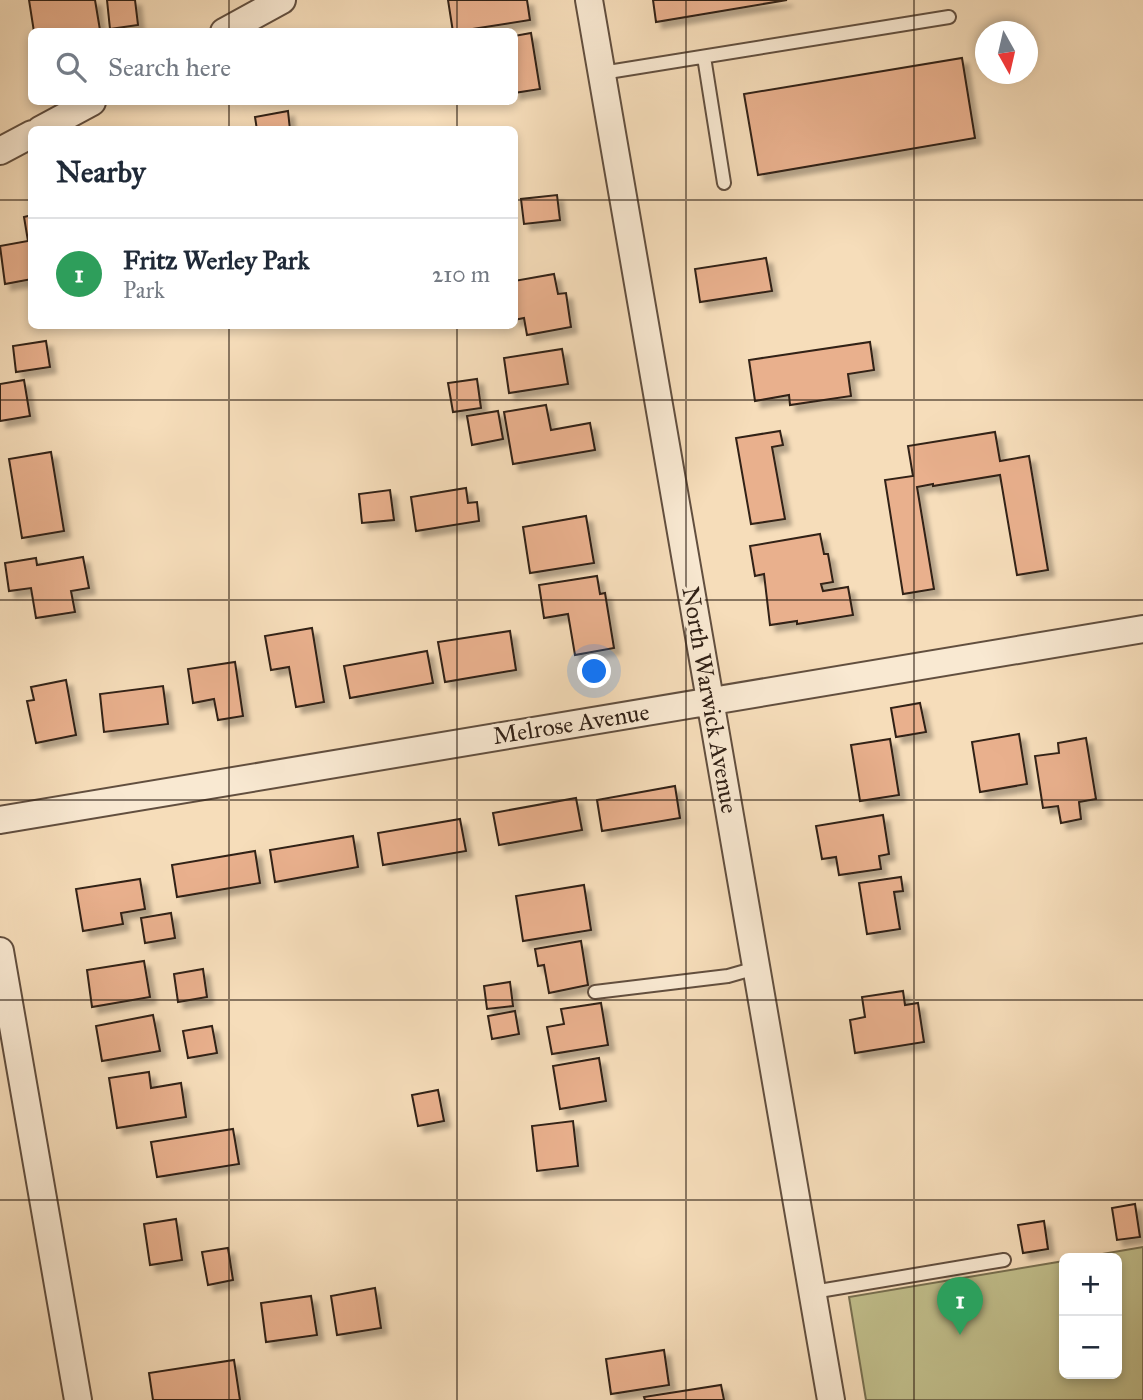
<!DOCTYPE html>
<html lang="en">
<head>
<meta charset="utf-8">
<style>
  :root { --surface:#fff; --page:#f2f2f3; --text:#1f2937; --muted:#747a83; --line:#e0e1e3; --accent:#2563eb }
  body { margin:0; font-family:"IM FELL Great Primer",serif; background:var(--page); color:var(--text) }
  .controls { position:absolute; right:21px; bottom:21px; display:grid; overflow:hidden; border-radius:10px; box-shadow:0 4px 10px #0003 }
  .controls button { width:63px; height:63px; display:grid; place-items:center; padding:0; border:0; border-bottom:2px solid var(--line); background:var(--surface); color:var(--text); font:35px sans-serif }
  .compass { position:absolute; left:975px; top:21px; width:63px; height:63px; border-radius:50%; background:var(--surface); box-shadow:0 4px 10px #0003; rotate:172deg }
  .you { position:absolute; left:595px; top:672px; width:24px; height:24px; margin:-18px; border:5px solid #fff; border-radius:50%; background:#1a73e8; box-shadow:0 0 0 10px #1a73e833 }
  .badge { display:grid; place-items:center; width:46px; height:46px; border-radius:50%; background:var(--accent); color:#fff; font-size:23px; font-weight:700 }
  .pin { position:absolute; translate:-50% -58px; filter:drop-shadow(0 2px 4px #0008) }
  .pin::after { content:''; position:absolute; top:37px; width:24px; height:21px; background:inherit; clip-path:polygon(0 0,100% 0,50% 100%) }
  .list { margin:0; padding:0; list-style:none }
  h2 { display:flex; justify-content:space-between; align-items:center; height:91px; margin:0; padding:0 28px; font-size:30px }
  h2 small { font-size:23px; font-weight:400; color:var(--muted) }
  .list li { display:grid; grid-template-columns:46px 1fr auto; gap:21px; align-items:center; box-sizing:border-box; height:112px; padding:0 28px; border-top:2px solid var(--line) }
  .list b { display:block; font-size:26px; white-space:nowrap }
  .list p { margin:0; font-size:23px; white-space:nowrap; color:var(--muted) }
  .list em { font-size:23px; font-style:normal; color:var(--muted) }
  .icon { flex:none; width:38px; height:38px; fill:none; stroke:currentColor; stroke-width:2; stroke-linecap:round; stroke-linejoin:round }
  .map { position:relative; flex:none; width:1143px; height:1400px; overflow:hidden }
  .search { position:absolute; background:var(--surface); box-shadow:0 4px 10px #0003; left:28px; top:28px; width:490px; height:77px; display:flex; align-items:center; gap:18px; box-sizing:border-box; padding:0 24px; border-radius:10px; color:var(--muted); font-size:26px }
  .panel { position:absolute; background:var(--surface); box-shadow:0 4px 10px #0003; left:28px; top:126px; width:490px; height:203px; border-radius:10px }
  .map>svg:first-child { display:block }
  .green { fill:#c1bf8c; stroke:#787051; stroke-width:2 }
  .building { fill:#e9b08d; stroke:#302016; stroke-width:2; filter:url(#shadow) }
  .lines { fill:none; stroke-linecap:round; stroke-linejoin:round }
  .lane-casing { stroke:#624f3f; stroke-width:16 }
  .street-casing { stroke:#624f3f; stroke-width:30 }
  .lane { stroke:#f9e9d2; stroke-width:12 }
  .street { stroke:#f9e9d2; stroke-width:26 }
  .grid { fill:none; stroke:#302016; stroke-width:2; stroke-opacity:0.55 }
  .labels { text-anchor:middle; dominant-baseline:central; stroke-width:7; stroke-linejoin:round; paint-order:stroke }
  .street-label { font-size:24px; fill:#302016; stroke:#f9e9d2 }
</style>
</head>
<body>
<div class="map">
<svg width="1143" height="1400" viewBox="0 0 1143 1400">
  <defs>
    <filter id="shadow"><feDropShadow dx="6" dy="6" stdDeviation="2" flood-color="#0004"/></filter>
  </defs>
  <rect width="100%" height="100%" fill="#f6ddba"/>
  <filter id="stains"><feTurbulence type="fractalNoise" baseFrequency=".00286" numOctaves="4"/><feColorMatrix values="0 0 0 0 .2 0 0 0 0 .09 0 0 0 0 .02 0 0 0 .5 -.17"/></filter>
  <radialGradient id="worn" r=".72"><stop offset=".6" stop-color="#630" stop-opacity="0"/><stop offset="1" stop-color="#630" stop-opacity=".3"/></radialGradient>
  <path class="green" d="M1143,1247V1400H866L849,1297L1064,1261V1374H1117V1258H1079Z"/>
  <path class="building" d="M29,0H95L100,30L34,32Z
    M107,0H135L138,25L110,29Z
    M448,0H527L530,20L453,32Z
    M653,0H787L656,22Z
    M531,33L540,89L514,93V36Z
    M962,58L975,138L758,175L744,94Z
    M288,111L290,130H257L255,117Z
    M557,195L560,220L524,224L521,199Z
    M32,215V279L5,284L0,246L28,241L24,217Z
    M766,258L772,291L700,302L695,269Z
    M554,274L558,294L566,293L571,327L527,335L524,318L514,320V281Z
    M46,341L50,367L16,372L13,346Z
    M870,342L874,370L848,374L851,396L790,405L789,395L755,401L749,360Z
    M562,349L568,384L509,393L504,358Z
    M477,379L481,408L453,412L448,383Z
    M24,380L30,416L0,421V384Z
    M546,405L551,430L590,423L595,450L513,464L504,412Z
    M498,411L503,439L472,445L467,416Z
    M780,431L783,445L772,447L785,519L751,524L736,438Z
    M995,432L1000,461L1029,456L1048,570L1017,575L1000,475L933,486V484L917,487L934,589L903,594L885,480L913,476L908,446Z
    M51,452L64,531L22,538L9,459Z
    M466,488L468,503L477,502L479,521L416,531L411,497Z
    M390,490L394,520L362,523L359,494Z
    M586,516L594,563L530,573L523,527Z
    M820,534L824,554H828L833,582L821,584L823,591L848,587L853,615L797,624V621L770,625L764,574L755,576L750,546Z
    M83,557L89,588L71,591L75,612L36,618L31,588L9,591L5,563L36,558L37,565Z
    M597,576L600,594L605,593L614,648L575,655L568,614L544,618L539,585Z
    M312,628L324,702L296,707L289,667L271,670L265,636Z
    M510,631L516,670L445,682L438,642Z
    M427,651L433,683L350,698L344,666Z
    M235,662L243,716L218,720L214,699L193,703L188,669Z
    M66,680L76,735L36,743L27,701L34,700L31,687Z
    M163,686L168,724L104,732L100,694Z
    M920,703L926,732L896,737L891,708Z
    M1019,734L1027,784L980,792L972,742Z
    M1086,738L1096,799L1079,802L1081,819L1061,823L1058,806L1043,808L1035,756L1059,753L1058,743Z
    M890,739L899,795L860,801L851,745Z
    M675,786L680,818L602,831L597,800Z
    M576,798L582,830L499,845L493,813Z
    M883,815L889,854L879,856L881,869L839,875L836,857L822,859L816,826Z
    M460,819L466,851L383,865L378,833Z
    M353,836L358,867L275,882L270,850Z
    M255,851L260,883L177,897L172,865Z
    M901,877L903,891L894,892L900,929L867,934L859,883Z
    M140,879L145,909L121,913L123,924L83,931L76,889Z
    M584,885L591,930L523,941L516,896Z
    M171,913L175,938L145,943L141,918Z
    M581,941L588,985L549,993L544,965L538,966L535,949Z
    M144,961L150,997L92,1007L87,970Z
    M203,969L207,997L178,1002L174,974Z
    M510,982L513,1006L487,1009L484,986Z
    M903,991L905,1005L918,1003L924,1042L855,1053L850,1020L865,1017L862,997Z
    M601,1003L608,1045L552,1054L547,1027L564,1024L561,1009Z
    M515,1011L519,1034L492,1039L488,1016Z
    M153,1015L160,1051L102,1061L96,1026Z
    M212,1026L217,1053L188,1058L183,1031Z
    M599,1058L606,1101L560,1109L553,1066Z
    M149,1072L151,1088L181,1083L186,1117L117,1128L109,1078Z
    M438,1090L444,1121L418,1126L412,1095Z
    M573,1121L578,1166L537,1171L532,1126Z
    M233,1129L239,1164L157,1177L151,1142Z
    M1135,1204L1140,1237L1117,1240L1112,1208Z
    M176,1219L182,1260L150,1265L144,1224Z
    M1044,1221L1048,1249L1023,1253L1018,1225Z
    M228,1248L233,1280L208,1285L202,1252Z
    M375,1288L381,1328L337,1335L331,1296Z
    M311,1296L317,1335L266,1342L261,1303Z
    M664,1350L669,1385L611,1394L606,1359Z
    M234,1360L240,1400H153L149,1373Z
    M721,1385L724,1400H645L644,1397Z"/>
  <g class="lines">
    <g class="lane-casing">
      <path id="lane" d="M704,57L724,183
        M602,73L949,17
        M595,992L728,976L756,968
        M813,1292L1004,1260"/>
    </g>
    <g class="street-casing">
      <path id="street" d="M589,0L831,1400
        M224,32L282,0
        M40,130L92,102
        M0,151L32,134
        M0,820L1143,629
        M0,951L78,1400"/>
    </g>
    <use href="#lane" class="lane"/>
    <use href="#street" class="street"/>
  </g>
  <path class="grid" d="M229,0V32M457,0V32M686,0V1400M914,0V1400M229,102V130M457,102V130M0,200H32M514,200H1143M229,326V1400M457,326V1400M0,400H1143M0,600H1143M0,800H1143M0,1000H1143M0,1200H1143"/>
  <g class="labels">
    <g class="street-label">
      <text transform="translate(710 700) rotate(80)">North Warwick Avenue</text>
      <text transform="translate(571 724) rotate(-9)">Melrose Avenue</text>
    </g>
  </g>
  <rect width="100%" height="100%" filter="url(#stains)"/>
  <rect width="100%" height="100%" fill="url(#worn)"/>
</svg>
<div class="controls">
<button>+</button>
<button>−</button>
</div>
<svg class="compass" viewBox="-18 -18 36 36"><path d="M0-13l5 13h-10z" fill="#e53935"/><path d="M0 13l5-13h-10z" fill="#747a83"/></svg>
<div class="you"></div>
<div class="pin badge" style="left:960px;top:1335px;background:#2e9e5b">1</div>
<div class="search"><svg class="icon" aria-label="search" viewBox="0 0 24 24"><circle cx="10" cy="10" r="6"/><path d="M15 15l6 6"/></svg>Search here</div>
<section class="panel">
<h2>Nearby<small></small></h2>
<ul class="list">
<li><span class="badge" style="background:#2e9e5b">1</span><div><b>Fritz Werley Park</b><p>Park</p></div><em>210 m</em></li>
</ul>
</section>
</div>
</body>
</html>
